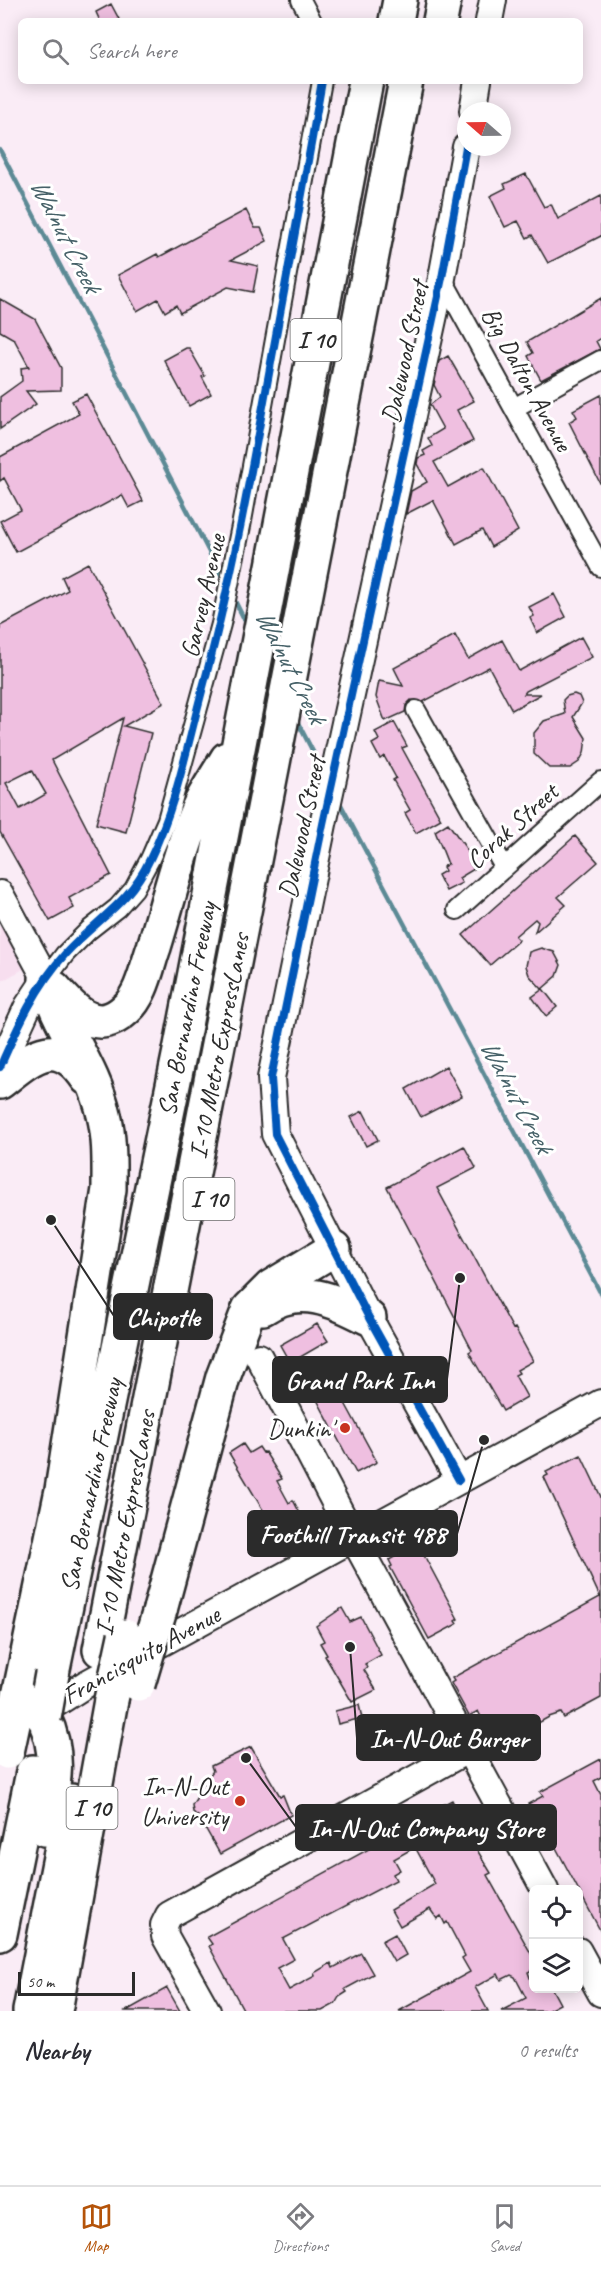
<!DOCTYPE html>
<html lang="en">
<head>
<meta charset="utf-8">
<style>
  :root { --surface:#fff; --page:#f7f7f7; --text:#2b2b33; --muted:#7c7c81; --line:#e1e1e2; --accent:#b45309 }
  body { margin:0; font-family:Caveat,sans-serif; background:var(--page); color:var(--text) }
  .controls { position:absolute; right:18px; bottom:18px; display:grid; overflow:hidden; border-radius:9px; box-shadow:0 3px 15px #0003 }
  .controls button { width:54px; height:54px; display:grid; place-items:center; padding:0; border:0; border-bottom:2px solid var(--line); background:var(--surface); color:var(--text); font:30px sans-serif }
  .compass { position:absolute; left:457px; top:102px; width:54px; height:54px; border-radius:50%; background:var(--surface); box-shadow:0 3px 15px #0003; rotate:290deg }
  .scale { position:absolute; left:18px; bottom:15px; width:117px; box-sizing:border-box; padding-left:6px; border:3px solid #2b2b2b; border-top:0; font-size:16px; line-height:21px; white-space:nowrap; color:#2b2b2b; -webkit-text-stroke:4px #fff; paint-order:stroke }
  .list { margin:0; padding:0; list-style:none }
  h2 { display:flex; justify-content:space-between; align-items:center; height:78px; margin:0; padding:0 24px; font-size:26px }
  h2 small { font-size:20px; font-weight:400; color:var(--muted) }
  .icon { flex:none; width:33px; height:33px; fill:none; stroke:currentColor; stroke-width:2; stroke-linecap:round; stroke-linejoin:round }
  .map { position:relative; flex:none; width:601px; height:2011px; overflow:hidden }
  .search { position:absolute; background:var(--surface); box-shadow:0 3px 15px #0003; left:18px; right:18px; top:18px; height:66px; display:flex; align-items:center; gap:15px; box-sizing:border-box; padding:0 21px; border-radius:9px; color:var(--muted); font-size:22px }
  .sheet { height:174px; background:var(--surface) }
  nav { display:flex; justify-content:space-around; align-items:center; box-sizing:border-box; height:84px; border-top:2px solid var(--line); background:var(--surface); font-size:16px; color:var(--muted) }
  nav a { display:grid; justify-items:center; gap:3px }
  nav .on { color:var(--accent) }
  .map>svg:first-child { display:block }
  .built { fill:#f7deef }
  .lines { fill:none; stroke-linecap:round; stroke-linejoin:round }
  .stream { stroke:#5c8a95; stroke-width:4.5 }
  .building { fill:#efbfe0; stroke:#2b2b2b; stroke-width:1.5; fill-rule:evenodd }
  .street-casing { stroke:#2b2b2b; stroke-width:22 }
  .secondary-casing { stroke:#2b2b2b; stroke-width:30 }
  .highway-casing { stroke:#2b2b2b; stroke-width:38 }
  .street { stroke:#fff; stroke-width:18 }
  .secondary { stroke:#fff; stroke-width:26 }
  .highway { stroke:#fff; stroke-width:33 }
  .highway-bridge-casing { stroke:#2b2b2b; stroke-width:38; stroke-linecap:butt }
  .highway-bridge { stroke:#fff; stroke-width:33 }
  .cycleway-casing { stroke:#fff; stroke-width:11 }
  .cycleway { stroke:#0057b8; stroke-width:8 }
  .poi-dot { fill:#c8321e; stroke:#fff; stroke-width:2 }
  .labels { text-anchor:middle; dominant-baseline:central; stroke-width:6; stroke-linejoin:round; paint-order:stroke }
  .shield { fill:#fff; stroke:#6b6b6b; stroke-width:1.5 }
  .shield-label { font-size:24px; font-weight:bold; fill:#2b2b2b }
  .street-label { font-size:26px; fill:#2b2b2b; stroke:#fff }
  .poi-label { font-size:26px; fill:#2b2b2b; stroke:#fff; text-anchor:end }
  .water-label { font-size:27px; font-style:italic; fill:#476269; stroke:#fff }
  .leader { fill:none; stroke:#2b2b2b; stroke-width:2 }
  .callout-dot { fill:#2b2b2b; stroke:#fff; stroke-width:2 }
  .callout { fill:#2b2b2b; stroke:#2b2b2b; stroke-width:2 }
  .callout-label { font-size:27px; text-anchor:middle; font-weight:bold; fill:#fff }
</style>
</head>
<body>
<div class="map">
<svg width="601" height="2011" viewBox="0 0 601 2011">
  <rect width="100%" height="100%" fill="#faecf6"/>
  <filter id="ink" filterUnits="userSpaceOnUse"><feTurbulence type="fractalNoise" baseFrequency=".0167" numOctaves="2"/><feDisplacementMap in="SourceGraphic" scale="12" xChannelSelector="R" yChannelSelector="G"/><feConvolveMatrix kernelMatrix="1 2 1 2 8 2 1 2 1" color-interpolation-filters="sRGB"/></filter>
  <g filter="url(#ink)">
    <path class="built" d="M0,894L36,962L0,982Z"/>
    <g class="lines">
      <path class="stream" d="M0,150L223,579
        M233,597L248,627
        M267,663L276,680
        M295,717L324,773
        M338,799L601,1294"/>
    </g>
    <path class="building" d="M111,4L120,21H100L96,12Z
      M526,174L544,207L551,204L558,219L601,196V236L548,263L532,235L527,238L518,221L505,227L490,196L506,188L504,184Z
      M246,210L255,228H261L267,241L231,260L258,266L253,292L228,287L180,313L176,305L165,312L158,299L137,311L118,275L157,254L159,257Z
      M601,298V338L596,341L600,349L541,380L528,356L533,353L527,342Z
      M0,299L35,319L61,368V390L26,391L36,404L0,429V397L22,381L21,368L29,367L14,339L0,331Z
      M186,348H189L205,376L202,377L211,394L189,406L164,360Z
      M448,356L474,401L457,410L473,441L434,462L448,487L484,467L518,531L491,547L482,530L456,544L433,500L406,514L411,491L427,482L417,464L418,458L425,455L423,451L432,446L428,438L443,429L430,405L440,397L434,385L439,361Z
      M86,394L143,501L129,508L122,495L16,552L0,521L21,510L4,478L0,481V457L79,414L72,401Z
      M601,395V485L569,422L577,417L573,410Z
      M88,563L164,703L124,726L151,733L126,832L96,824L123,718L52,760L111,875L69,898L74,908L50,921L0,832V626L68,590L62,577ZM32,770L46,794L20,809L6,783Z
      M554,594L566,617L537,633L530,618L534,616L529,607Z
      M455,635L468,659L502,640L519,671L581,637L592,657L526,691L524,694H541L512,710L489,667L423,702L411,700L406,705L405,712L385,721L376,697L379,681L403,686L394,668Z
      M574,694L579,696L582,703L573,717L586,738L584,753L579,762L570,768H549L534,754V733L544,721L565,714L563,700L567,696Z
      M394,722L407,746L402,748L441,819L416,833L405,813L410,810L393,780L396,778L384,756L380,759L372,744L379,740L375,732Z
      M448,823L465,847L473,862L470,863L474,869L459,878L462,883L446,891L438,875L445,871L443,867L448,864L435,831Z
      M575,836L598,862L558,897L566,905L535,932L538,922L535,919L515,936L519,940L490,965L463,935Z
      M541,948L554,952L561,965L557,976L542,989L529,975L526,966L529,952Z
      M543,989L557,1007L546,1016L532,997Z
      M446,1066L462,1096L421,1117L406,1089Z
      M363,1111L378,1140L366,1146L351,1117Z
      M464,1146L476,1168L437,1188L513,1329L515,1328L533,1361L517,1370L519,1373L515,1375L527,1397L503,1411L469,1352L472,1350L387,1187Z
      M317,1324L328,1341L290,1363L280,1345Z
      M334,1383L377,1462L356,1473L314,1394Z
      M243,1444L249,1453L259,1447L263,1453L265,1452L282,1479L277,1481L289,1503L293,1500L304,1521L270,1539L260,1519L266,1515L229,1453Z
      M581,1455L601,1497V1698L564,1718L561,1713L549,1717L520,1733L524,1740L500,1753L478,1711L469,1716L451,1683L454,1681L452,1678L600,1597L544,1477L548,1475L546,1472Z
      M415,1545L416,1548L419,1546L458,1619L455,1621L457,1624L429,1639L390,1567L392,1566L389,1560Z
      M342,1608L350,1622L361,1617L381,1655L365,1664L367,1668L364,1670L376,1690L352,1702L325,1656L327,1655L320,1643L324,1641L316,1626Z
      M359,1705L362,1718L338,1724L335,1711Z
      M251,1747L280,1796L283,1795L291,1815L220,1854L199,1817L193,1812L192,1805L197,1797L202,1796L206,1780L213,1771L211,1766Z
      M601,1759V1777L594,1781L601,1795V1932L546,1829L543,1831L528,1804L543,1796L540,1792Z
      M452,1800L460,1816L457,1817L491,1873L487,1875L534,1959V1969L528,1972L534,1989H552L560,2004L547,2011H501L526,1998L515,1977L511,1975L501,1980L498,1974L475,1987L488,2011H399L470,1972L462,1958L465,1956L447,1922L445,1924L441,1916L437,1919L430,1909L400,1926L391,1910L435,1884L415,1847L394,1859L400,1870L393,1874L396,1880L283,1939L294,1959L277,1968L289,1990L315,1976L314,1973L331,1963L333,1968L361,1953L373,1974L345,1989L347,1992L339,1997L335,2004L322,2011H244L209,1946L212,1944L207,1937L391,1837L389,1833Z
      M395,1934L406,1955L394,1962L382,1941Z
      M167,1988L180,2011H126Z"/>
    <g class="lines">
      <g class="street-casing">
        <path id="street" d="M301,0L312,21
          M442,278L601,567
          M514,408L601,360
          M416,710L504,867
          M457,910L601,781
          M46,979L65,954L89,930L117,908L134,889L150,859L167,820L221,624L242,521L322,81"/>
      </g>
      <g class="secondary-casing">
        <path id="secondary" d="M489,21L493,0
          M473,111L478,81
          M0,894L46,979L28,1006L0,1067
          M259,1357L353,1537L545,1890
          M459,1480L369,1318L275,1134L271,1078L323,824L442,278L466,147
          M36,1716L86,1684L601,1403
          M578,1951L601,1993
          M207,2011L165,1936L164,1925L169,1915L469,1749"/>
      </g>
      <g class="highway-casing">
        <path id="highway" d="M396,21L400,0
          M440,21L444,0
          M54,988C73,1010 96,1037 126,1009C142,995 147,966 154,947C168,902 179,854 197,811C205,793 217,776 227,759
          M0,1082C32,1057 56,1033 87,1078
          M263,1308C300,1283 333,1300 369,1318
          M160,1610L223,1377L249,1309L271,1287L334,1249
          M100,1650L406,81
          M52,1674L181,1046L366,81
          M19,1696L62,1490L109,1189C109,1164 110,1139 104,1115C93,1066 59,1027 46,979
          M44,1718C62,1757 53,1789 45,1829
          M0,1934L33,1772
          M30,2011L71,1801
          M55,2011L111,1700"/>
      </g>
      <use href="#street" class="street"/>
      <use href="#secondary" class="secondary"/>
      <use href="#highway" class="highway"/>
      <g class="highway-bridge-casing">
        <path id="highway-bridge" d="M138,1684L160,1610
          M111,1700L125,1636
          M44,1718L52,1674
          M7,1752L19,1696"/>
      </g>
      <use href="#highway-bridge" class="highway-bridge"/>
      <g class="cycleway-casing">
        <path id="cycleway" d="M0,1067C18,1026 36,986 66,953C98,918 129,904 150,859C176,806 187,747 202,691C230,588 249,484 268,379C286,280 305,181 322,81
          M459,1480L369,1318L275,1134L271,1078L323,824L442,278L466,147"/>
      </g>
      <use href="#cycleway" class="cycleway"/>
    </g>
  </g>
  <g class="poi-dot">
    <circle cx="345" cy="1428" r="6"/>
    <circle cx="240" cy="1801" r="6"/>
  </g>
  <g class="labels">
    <g class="shield">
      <rect x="290.5" y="319" width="51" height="42" rx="4.5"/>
      <rect x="183.5" y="1178" width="51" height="42" rx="4.5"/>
      <rect x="66.5" y="1787" width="51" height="42" rx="4.5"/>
    </g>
    <g class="shield-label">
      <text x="316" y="340">I 10</text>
      <text x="209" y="1199">I 10</text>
      <text x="92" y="1808">I 10</text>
    </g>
    <g class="street-label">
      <text transform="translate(405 352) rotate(-78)">Dalewood Street</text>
      <text transform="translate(527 379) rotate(61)">Big Dalton Avenue</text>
      <text transform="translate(203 596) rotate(-77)">Garvey Avenue</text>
      <text transform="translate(512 826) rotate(-42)">Corak Street</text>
      <text transform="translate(302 827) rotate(-78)">Dalewood Street</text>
      <text transform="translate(187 1009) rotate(-79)">San Bernardino Freeway</text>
      <text transform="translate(219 1046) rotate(-79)">I-10 Metro ExpressLanes</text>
      <text transform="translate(91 1485) rotate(-78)">San Bernardino Freeway</text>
      <text transform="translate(125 1523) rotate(-79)">I-10 Metro ExpressLanes</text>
      <text transform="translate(141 1655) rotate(-29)">Francisquito Avenue</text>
    </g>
    <g class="poi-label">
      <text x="333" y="1428">Dunkin'</text>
      <text x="228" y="1786">In-N-Out<tspan x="228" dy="30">University</tspan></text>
    </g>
    <g class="water-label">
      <text transform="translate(66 235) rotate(63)">Walnut Creek</text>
      <text transform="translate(291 666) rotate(63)">Walnut Creek</text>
      <text transform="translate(517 1096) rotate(62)">Walnut Creek</text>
    </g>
  </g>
  <path class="leader" d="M51 1220L114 1316M460 1278L447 1379M484 1440L457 1534M350 1647L357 1738M246 1758L296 1827"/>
  <g class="callout-dot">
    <circle cx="51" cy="1220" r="6"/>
    <circle cx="460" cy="1278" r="6"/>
    <circle cx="484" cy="1440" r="6"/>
    <circle cx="350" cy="1647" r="6"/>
    <circle cx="246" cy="1758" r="6"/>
  </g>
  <g class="callout">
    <rect x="114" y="1294" width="98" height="45" rx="6"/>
    <rect x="273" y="1357" width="174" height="45" rx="6"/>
    <rect x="248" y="1511" width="209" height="45" rx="6"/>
    <rect x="357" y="1715" width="183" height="45" rx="6"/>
    <rect x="296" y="1805" width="260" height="45" rx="6"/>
  </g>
  <g class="callout-label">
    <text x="163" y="1326">Chipotle</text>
    <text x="360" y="1389">Grand Park Inn</text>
    <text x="353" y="1543">Foothill Transit 488</text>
    <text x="449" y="1747">In-N-Out Burger</text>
    <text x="426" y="1837">In-N-Out Company Store</text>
  </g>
</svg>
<div class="controls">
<button><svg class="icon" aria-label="locate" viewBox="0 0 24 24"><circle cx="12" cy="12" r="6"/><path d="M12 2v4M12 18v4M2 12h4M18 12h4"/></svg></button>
<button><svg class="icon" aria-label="layers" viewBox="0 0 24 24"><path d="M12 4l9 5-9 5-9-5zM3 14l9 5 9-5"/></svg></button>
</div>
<svg class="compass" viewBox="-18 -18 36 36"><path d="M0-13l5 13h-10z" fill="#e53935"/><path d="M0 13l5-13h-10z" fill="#7c7c81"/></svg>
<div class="scale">50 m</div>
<div class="search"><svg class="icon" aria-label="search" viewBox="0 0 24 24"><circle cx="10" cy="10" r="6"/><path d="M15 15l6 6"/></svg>Search here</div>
</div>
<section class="sheet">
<h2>Nearby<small>0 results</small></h2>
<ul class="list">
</ul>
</section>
<nav>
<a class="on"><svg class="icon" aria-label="map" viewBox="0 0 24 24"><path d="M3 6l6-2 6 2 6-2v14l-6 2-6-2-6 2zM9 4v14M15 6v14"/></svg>Map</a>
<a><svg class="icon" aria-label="directions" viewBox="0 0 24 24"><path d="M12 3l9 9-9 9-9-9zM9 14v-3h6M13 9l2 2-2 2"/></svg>Directions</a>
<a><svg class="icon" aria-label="saved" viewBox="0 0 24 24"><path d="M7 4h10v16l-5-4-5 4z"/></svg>Saved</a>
</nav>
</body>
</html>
